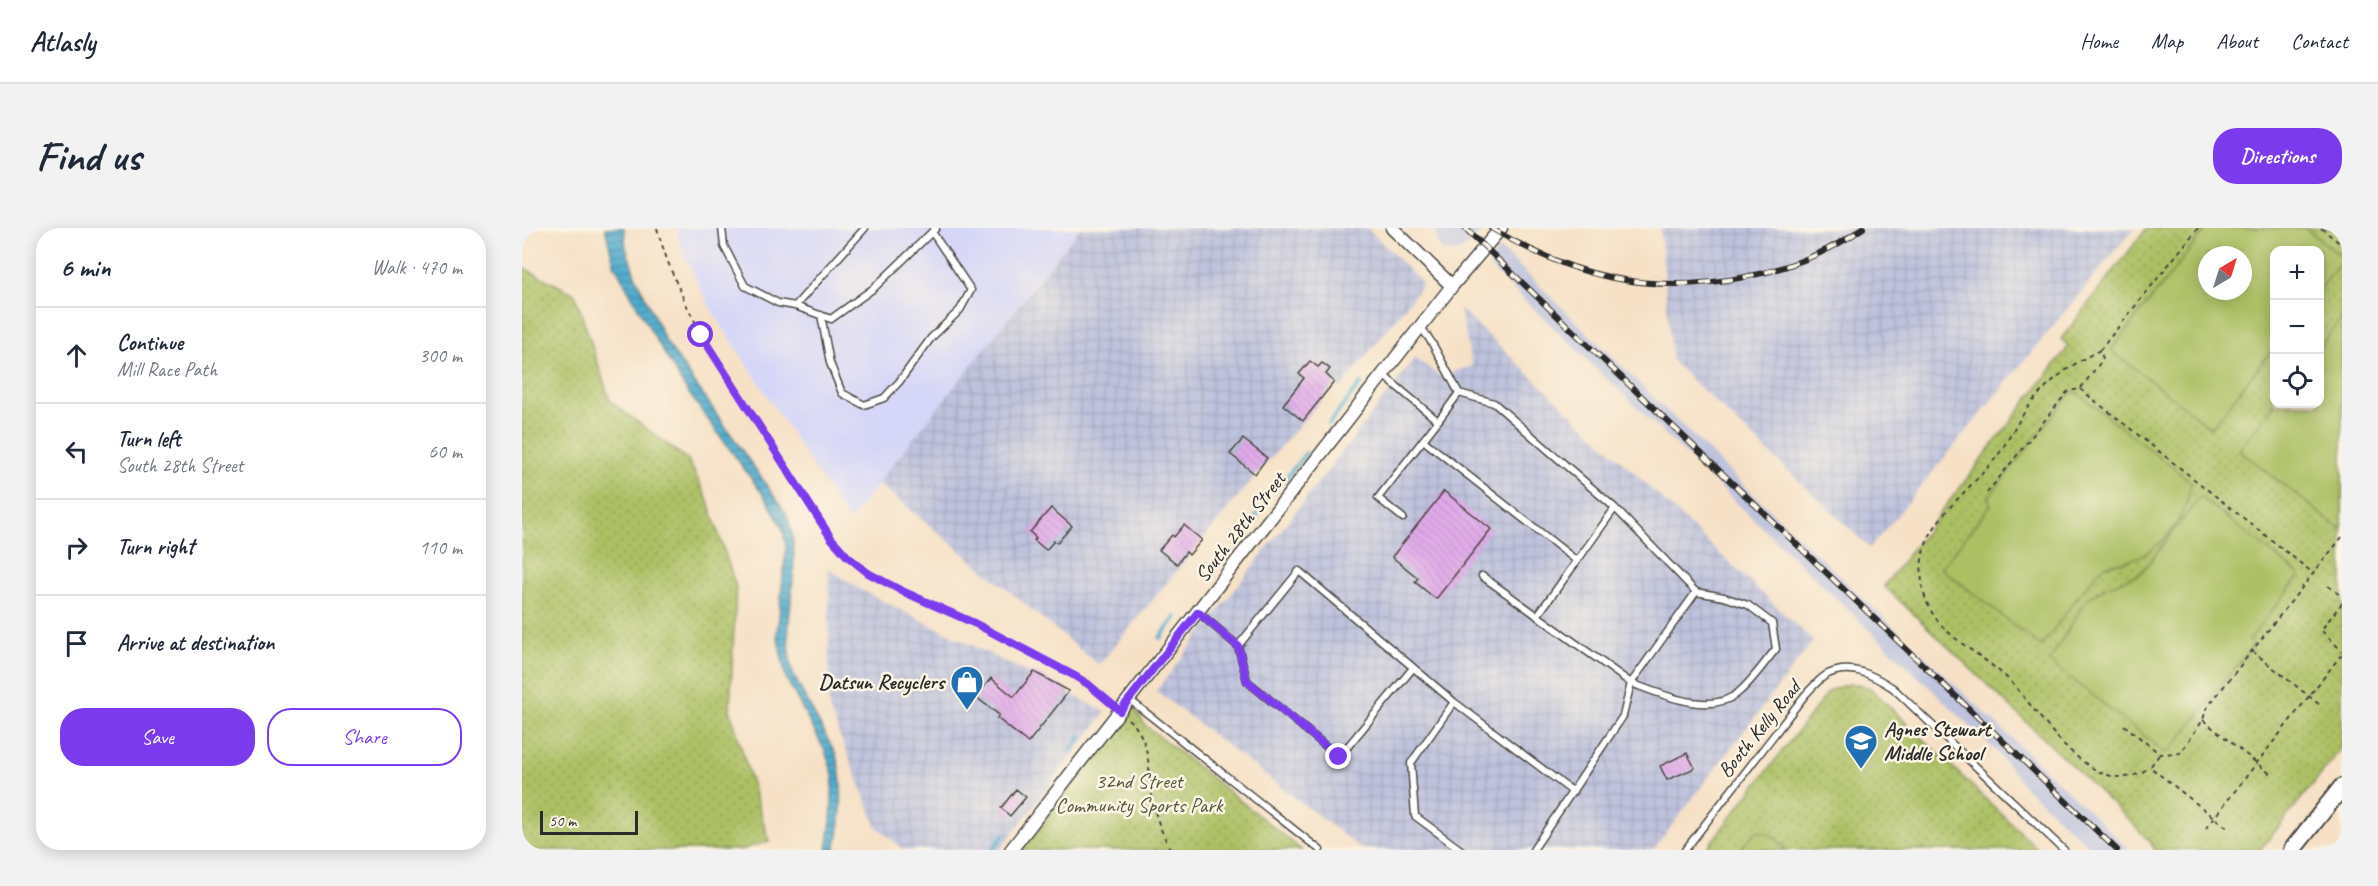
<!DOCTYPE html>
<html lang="en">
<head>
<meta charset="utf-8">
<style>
  :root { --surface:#fff; --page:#f2f2f3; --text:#1f2937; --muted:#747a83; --line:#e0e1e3; --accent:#7c3aed }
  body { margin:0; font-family:Caveat,sans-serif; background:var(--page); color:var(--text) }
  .controls { position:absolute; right:18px; top:18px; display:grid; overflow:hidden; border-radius:12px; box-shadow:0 3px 15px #0003 }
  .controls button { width:54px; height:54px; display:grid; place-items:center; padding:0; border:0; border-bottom:2px solid var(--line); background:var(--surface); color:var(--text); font:30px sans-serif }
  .compass { position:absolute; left:1676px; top:18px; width:54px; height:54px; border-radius:50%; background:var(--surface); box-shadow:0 3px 15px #0003; rotate:38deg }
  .scale { position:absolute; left:18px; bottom:15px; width:98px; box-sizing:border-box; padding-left:6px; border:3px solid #2b2b2b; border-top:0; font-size:16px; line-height:21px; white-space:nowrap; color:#2b2b2b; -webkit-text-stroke:4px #fcf5e5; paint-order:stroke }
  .stop { position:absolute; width:18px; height:18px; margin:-14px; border:4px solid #7c3aed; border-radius:50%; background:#fff }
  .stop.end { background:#7c3aed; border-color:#fff; box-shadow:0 2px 6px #0008 }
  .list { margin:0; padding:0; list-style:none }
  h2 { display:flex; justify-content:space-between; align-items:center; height:78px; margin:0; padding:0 24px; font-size:26px }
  h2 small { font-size:20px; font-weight:400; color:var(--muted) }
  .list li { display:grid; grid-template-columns:39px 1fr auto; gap:18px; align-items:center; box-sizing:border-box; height:96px; padding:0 24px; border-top:2px solid var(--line) }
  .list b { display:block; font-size:22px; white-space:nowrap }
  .list p { margin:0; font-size:20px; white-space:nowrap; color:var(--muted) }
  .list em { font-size:20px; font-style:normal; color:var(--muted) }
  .actions { display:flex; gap:12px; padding:18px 24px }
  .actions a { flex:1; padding:14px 0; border:2px solid var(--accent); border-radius:24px; text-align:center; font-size:21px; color:var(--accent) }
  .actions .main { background:var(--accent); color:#fff }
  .icon { flex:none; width:33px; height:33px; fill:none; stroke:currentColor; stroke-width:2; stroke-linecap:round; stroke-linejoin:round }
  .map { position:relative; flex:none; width:1820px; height:622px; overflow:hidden; border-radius:24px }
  header { display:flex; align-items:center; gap:36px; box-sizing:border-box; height:84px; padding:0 30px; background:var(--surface); border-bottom:2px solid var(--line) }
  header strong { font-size:28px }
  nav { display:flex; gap:33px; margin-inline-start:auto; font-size:21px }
  .intro { display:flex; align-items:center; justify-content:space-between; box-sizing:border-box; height:144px; padding:0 36px }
  h1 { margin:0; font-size:42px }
  .button { padding:15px 27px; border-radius:24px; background:var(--accent); color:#fff; font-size:21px; font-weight:700 }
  main { display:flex; gap:36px; padding:0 36px }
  aside { flex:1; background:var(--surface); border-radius:24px; box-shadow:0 3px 15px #0003 }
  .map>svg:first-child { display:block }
  .built { fill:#d6d7f8 }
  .industrial { fill:url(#industrial-grid) }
  .railway { fill:#bec2dd }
  .grass { fill:url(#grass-dots); stroke:#6c7648; stroke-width:1.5; fill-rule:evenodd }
  .garden { fill:#acc064; stroke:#6c7648; stroke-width:1.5; fill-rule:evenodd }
  .water { fill:url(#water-rules); stroke:#3d6b7c; stroke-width:1.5 }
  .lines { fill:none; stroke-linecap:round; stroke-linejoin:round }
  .stream { stroke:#4fabcd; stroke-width:4 }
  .building { fill:url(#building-back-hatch) }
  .lane-casing { stroke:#494642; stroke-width:9 }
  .street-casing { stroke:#494642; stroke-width:15 }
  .secondary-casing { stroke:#494642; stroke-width:20 }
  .path { stroke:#494642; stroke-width:2; stroke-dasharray:4.5 4.5; stroke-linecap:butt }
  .lane { stroke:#fff; stroke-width:6 }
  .street { stroke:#fff; stroke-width:12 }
  .secondary { stroke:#fff; stroke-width:16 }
  .rail-casing { stroke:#2b2b2b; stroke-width:6 }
  .rail { stroke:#fcf5e5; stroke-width:4; stroke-dasharray:11; stroke-linecap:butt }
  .route { stroke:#7c3aed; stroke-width:8 }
  .labels { text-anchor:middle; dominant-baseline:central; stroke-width:5; stroke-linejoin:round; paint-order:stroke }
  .street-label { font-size:21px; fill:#2b2b2b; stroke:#fcf5e5 }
  .poi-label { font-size:21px; font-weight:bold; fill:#2b2b2b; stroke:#fcf5e5; text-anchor:end }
  .park-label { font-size:21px; fill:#52583c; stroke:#fcf5e5 }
</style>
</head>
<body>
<header>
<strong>Atlasly</strong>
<nav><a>Home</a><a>Map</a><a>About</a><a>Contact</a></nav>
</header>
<div class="intro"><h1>Find us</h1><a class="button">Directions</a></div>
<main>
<aside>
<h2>6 min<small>Walk · 470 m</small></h2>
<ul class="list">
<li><svg class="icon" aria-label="ahead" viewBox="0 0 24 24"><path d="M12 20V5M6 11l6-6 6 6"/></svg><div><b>Continue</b><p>Mill Race Path</p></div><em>300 m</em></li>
<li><svg class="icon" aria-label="left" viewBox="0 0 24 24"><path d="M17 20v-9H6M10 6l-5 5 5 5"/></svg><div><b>Turn left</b><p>South 28th Street</p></div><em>60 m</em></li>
<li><svg class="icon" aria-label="right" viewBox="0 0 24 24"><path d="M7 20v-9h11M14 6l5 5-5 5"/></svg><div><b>Turn right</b></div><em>110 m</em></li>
<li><svg class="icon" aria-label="arrive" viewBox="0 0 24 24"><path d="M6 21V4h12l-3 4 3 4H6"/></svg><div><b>Arrive at destination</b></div></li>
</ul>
<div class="actions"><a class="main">Save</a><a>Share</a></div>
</aside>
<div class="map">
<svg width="1820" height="622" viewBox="0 0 1820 622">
  <defs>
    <pattern id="industrial-grid" width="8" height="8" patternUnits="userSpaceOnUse" patternTransform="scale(1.5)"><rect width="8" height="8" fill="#bec2dd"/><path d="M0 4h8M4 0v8" fill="none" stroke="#a3a7be"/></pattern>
    <pattern id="grass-dots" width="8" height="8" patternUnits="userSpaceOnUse" patternTransform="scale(1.5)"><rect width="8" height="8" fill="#acc064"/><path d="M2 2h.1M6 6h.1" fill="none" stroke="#8c9c53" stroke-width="1.8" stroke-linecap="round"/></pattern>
    <pattern id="water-rules" width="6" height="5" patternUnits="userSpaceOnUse" patternTransform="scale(1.5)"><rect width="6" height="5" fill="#4fabcd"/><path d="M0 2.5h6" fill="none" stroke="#428ba7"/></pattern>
    <pattern id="building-back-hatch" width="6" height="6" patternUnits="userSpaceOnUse" patternTransform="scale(1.5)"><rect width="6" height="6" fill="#e1aaea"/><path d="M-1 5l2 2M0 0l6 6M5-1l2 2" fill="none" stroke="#c192c9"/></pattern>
  </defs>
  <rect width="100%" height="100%" fill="#fcf5e5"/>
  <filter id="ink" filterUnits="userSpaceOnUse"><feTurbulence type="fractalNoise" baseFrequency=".0167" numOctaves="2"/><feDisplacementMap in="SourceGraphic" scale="12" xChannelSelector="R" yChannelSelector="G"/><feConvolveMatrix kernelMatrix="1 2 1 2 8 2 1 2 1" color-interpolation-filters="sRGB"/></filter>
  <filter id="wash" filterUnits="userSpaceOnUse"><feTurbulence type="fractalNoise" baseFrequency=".008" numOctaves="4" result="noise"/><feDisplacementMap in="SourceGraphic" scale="24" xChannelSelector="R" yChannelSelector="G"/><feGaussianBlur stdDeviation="1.35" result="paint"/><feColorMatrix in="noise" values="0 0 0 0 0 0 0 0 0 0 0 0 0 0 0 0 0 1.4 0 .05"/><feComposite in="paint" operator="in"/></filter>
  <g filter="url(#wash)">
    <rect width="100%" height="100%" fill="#f6e1c6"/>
    <path class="built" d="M154,0H557L327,294L189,81L161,25Z"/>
    <path class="industrial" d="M558,0H845L901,56L819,160L814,155L734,247L577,437L356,255Z
      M1138,0H1612L1348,320L1150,133Z
      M938,81L1291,413L1131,622H841L634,463L893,130L918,148L950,138Z
      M307,341L339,362L584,484L478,622H382L355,599L307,481Z"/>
    <path class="railway" d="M912,0H962L945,18L934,24L923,23L917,19Z
      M977,21L987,28L1215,251L1608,622H1571L1504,560L1474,523L968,39V34Z"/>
    <path class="grass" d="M1625,0H1810L1820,8V520L1738,622H1633L1628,614L1608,593L1362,358L1547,118L1539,111ZM1752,22H1798V176H1752ZM1685,27H1721V63H1685Z
      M0,39L53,66L88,173L166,232L185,270L214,359L208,482L247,613L219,622H0Z
      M1327,456H1336L1348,460L1517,622H1183L1308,462Z
      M611,478L623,497L780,622H499Z"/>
    <path class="garden" d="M1685,0H1783L1820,29V33L1798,61V22H1752V119L1689,200L1589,122ZM1685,27H1721V63H1685Z
      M1820,90V296L1817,300L1717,222L1753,176H1798V119Z
      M1549,164H1554L1669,254C1665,289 1641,323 1605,333C1598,335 1585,335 1579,341C1557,364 1539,393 1519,418L1419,340L1469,277L1466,270Z
      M1678,269L1778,347L1727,412L1731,417L1648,523L1643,524L1527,433L1564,372L1584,359L1618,346Z
      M1233,604C1247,603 1256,611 1264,622H1217Z"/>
    <path class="water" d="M83,0H102L104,20L113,47L144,114L264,285C285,337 256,392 271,446L314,527C323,558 320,591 313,622H305L309,593L311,546L303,523L264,450L255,407L264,319L261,301L245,272L163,160L130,105L92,36Z"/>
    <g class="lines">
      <path class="stream" d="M807,196L839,155
        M764,250L784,225
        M729,294L739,282
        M689,344L701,330
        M638,410L654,389
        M549,522L559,509
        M470,622L482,607"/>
    </g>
    <g id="blocks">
      <path class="building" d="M788,133L796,139L800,135L808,141L804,146L812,154L781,193L761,177L782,150L777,146Z
        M721,211L745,230L733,246L708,226Z
        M922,263L969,301L914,371L893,354L896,350L870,329Z
        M529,280L550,298L535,315L532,313L524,322L512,312L514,310L508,304Z
        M662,297L680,312L667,327L664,324L655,336L637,322L650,307L652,309Z
        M512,444L547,463L506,515L475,490L477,487L454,469L469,450L492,469Z
        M1165,525L1173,540L1145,552L1138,538Z
        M494,561L504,569L488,588L479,580Z"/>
    </g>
  </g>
  <g filter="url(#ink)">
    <use href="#blocks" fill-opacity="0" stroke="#494642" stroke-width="1.5"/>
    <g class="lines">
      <g class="lane-casing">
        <path id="lane" d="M200,0L202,18L223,58L256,75L273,78L309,91L352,60L414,0
          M273,78L343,0
          M299,87L308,135L320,165L342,177L362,170L377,154L409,110L438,82L449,62L410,4
          M899,99L910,115L937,165L972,175L1093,280L1174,364L1109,455L960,348
          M861,147L916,193L856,270L881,290
          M916,193L937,165
          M901,212L1055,333L1093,280
          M676,384L716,418
          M1015,388L1055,333
          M891,440L817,529L725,453L716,418L777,343L932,474
          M608,472L798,622
          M939,622L893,588L889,535L932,474L1051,564
          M1011,622L1101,488L1109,455C1139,466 1189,489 1217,464C1231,452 1242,435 1254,421L1250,395L1226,377L1202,369L1174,364
          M1163,622L1283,467C1289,461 1296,452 1304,447C1328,434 1351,447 1371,460L1542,622"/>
      </g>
      <g class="street-casing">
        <path id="street" d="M870,0L930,58
          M489,622L930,58L979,0"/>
      </g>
      <g class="secondary-casing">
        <path id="secondary" d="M1770,622L1820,559"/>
      </g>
      <path class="path" d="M135,0C154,69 191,128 229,187C251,221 272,254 293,288C338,353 386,364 454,396C487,411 519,430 551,447L566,456L588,475
        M1799,0L1820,17
        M1578,122C1550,136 1526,153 1507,178C1495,194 1486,214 1473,231C1449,261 1405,292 1400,332C1393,403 1449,414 1488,453C1519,485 1573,580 1628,539
        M1558,161L1791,345
        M1465,265L1546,163L1558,161L1581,131L1578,122L1676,0
        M1806,358L1820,368
        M1820,375L1799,402L1820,423
        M1730,423L1798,477
        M606,491C631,512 625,545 631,574C634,591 641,607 649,622
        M1681,492L1751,548
        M1602,497L1638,526L1658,525L1681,492L1684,481L1820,309
        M1637,527L1628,539L1708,602
        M1684,600L1820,426"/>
      <use href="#lane" class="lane"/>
      <use href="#street" class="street"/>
      <use href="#secondary" class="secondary"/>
      <g class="rail-casing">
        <path id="rail" d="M943,0L1595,622
          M969,0C1007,23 1047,41 1091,50C1174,66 1272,49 1341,0"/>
      </g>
      <use href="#rail" class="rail"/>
    </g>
  </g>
  <g class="lines" filter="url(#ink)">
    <path class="route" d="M179,107L309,310L325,328L346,345L380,363L454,396L551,447L566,456L598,483L676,384L716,418L725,453L817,529"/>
  </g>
  <defs>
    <g id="shop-pin" transform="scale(1.725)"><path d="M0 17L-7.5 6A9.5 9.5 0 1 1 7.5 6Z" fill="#1f6fb2" stroke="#fcf5e5"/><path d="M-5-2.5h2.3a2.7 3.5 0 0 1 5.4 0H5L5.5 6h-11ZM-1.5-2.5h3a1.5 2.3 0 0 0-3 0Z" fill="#fff"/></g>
    <g id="school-pin" transform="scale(1.725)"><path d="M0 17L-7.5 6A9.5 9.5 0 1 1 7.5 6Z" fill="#1f6fb2" stroke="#fcf5e5"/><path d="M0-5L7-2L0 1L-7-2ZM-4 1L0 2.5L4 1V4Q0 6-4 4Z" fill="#fff"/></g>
  </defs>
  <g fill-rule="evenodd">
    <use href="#shop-pin" x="445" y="454"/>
    <use href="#school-pin" x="1339" y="513"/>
  </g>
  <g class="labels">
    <g class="street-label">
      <text transform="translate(718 299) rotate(-52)">South 28th Street</text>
      <text transform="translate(1237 501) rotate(-51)">Booth Kelly Road</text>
    </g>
    <g class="poi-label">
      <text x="422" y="454">Datsun Recyclers</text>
      <text x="1362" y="501" text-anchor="start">Agnes Stewart<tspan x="1362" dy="24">Middle School</tspan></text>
    </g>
    <g class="park-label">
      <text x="617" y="553">32nd Street<tspan x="617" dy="24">Community Sports Park</tspan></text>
    </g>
  </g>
</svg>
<div class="controls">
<button>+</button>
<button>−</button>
<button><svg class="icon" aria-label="locate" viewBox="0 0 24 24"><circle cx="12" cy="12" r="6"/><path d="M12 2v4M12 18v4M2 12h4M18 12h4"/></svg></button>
</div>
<svg class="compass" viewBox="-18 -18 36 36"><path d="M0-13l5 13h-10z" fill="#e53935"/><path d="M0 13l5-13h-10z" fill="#747a83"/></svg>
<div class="scale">50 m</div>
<div class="stop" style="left:179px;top:107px"></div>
<div class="stop end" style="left:817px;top:529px"></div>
</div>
</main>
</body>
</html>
